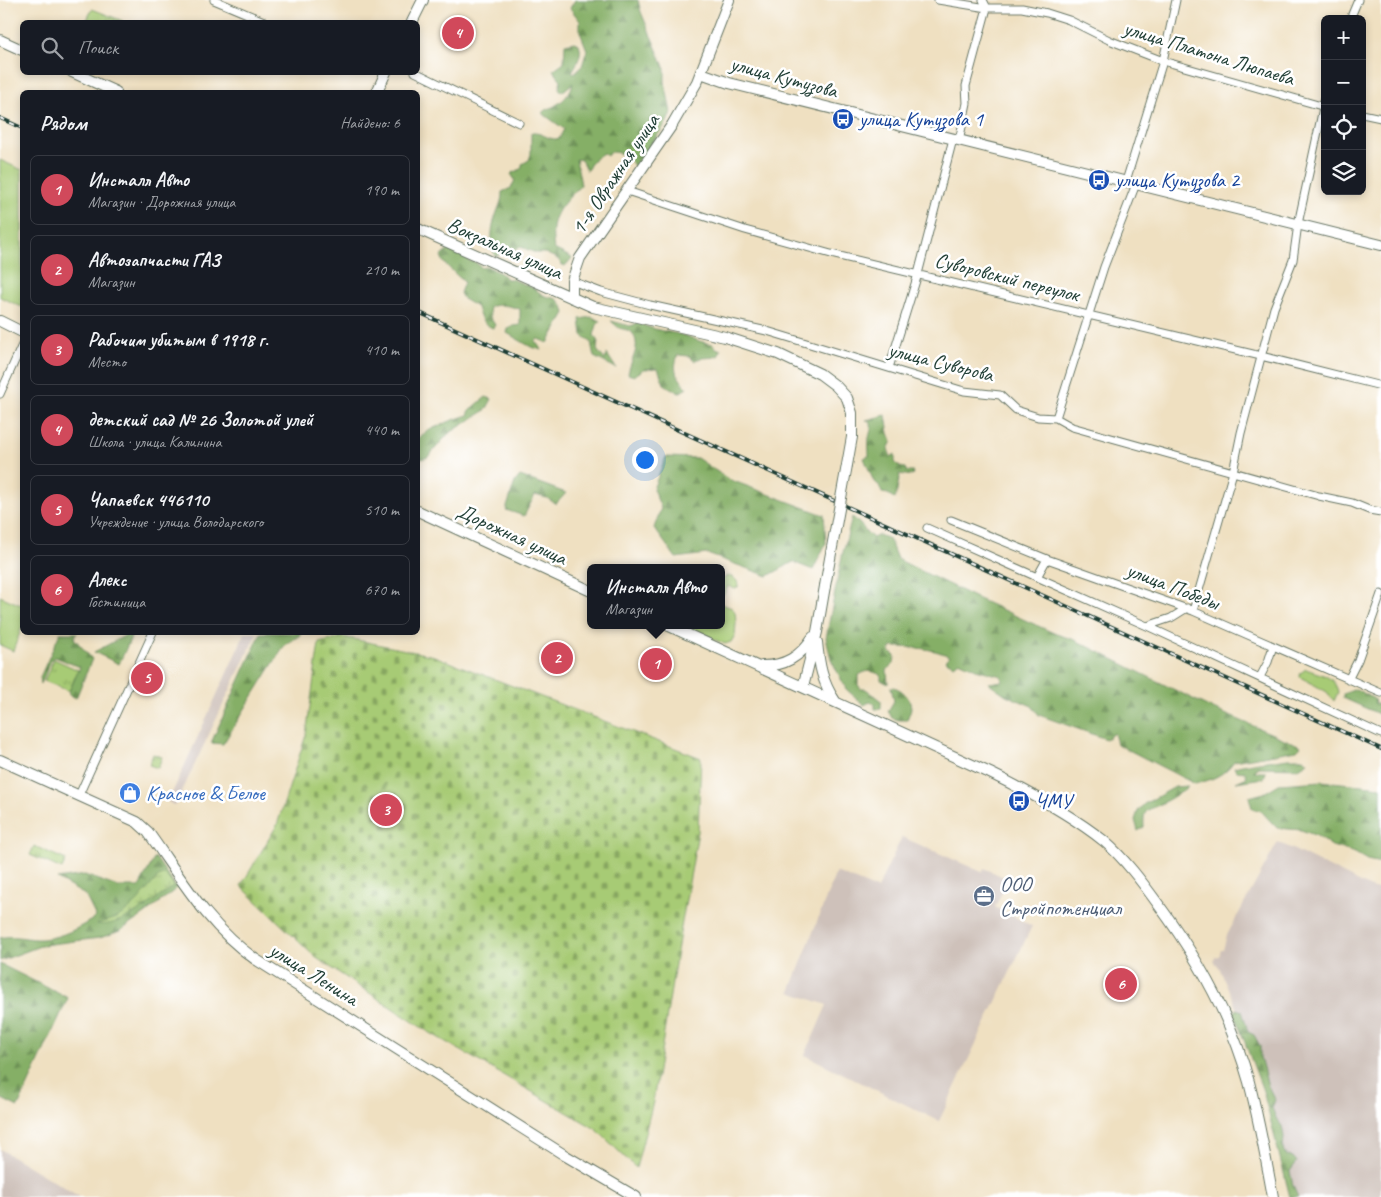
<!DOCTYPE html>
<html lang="ru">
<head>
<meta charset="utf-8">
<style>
  :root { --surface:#171b24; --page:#242831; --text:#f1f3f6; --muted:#9ea1a6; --line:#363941; --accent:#d1495b }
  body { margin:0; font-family:Caveat,sans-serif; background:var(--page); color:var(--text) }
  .controls { position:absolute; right:15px; top:15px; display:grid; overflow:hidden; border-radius:8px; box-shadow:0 2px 8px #0003 }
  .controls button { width:45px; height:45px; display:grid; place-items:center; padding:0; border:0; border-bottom:1px solid var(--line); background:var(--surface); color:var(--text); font:25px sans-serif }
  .you { position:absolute; left:644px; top:459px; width:18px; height:18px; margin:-12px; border:4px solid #fff; border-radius:50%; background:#1a73e8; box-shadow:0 0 0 8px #1a73e833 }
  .badge { display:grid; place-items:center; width:32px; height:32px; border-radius:50%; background:var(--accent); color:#fff; font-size:16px; font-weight:700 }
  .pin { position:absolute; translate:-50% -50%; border:2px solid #fff; box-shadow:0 1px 5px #0006 }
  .popup { position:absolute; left:587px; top:564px; width:138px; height:65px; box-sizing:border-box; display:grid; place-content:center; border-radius:8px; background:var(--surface); filter:drop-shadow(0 1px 4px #0005); font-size:16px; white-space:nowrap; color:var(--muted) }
  .popup b { font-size:19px; color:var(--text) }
  .popup::after { content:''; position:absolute; left:50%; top:100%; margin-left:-10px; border:10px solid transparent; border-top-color:var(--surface) }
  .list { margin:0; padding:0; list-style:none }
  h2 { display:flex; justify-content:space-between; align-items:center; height:65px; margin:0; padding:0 20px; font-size:21px }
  h2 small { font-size:16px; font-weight:400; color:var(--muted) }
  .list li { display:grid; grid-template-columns:32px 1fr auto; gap:15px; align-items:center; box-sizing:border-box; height:70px; margin:0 10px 10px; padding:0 10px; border:1px solid var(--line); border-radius:8px }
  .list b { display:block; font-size:19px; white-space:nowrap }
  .list p { margin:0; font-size:16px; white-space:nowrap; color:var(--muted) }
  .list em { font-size:16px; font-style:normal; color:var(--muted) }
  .icon { flex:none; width:28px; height:28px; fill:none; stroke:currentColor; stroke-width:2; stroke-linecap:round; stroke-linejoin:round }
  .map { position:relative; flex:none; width:1381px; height:1197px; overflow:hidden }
  .search { position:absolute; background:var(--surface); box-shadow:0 2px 8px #0003; left:20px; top:20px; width:400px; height:55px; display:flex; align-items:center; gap:12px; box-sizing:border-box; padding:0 18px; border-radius:8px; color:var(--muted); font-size:19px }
  .panel { position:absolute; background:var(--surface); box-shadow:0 2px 8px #0003; left:20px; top:90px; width:400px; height:545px; border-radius:8px }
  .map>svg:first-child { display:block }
  .industrial { fill:#cec1ba }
  .green { fill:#a7cb74; stroke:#638454 }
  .forest { fill:url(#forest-firs); stroke:#52764d }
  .wetland { fill:url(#wetland-marsh); stroke:#638454 }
  .cemetery { fill:url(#cemetery-stones); stroke:#638454 }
  .park { fill:url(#park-tufts); stroke:#638454 }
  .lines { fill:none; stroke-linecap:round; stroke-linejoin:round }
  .street-casing { stroke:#687665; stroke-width:9 }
  .secondary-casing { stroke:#687665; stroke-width:12 }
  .street { stroke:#fff; stroke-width:7 }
  .secondary { stroke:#fff; stroke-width:10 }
  .rail-casing { stroke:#1f3d34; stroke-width:4 }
  .rail { stroke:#fff; stroke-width:2; stroke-dasharray:5.5; stroke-linecap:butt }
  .secondary-bridge-casing { stroke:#687665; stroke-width:12; stroke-linecap:butt }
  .secondary-bridge { stroke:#fff; stroke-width:10 }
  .labels { text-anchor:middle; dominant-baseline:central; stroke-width:5; stroke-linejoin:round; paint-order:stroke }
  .street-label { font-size:21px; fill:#1f3d34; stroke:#fff }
  .transit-label { font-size:21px; fill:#164399; stroke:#fff; text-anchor:start }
  .shop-label { font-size:21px; fill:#366cbe; stroke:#fff; text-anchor:start }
  .service-label { font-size:21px; fill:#4e5e75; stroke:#fff; text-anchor:start }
</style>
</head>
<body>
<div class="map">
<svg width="1381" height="1197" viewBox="0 0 1381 1197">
  <defs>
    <pattern id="forest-firs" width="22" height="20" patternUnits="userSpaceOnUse" patternTransform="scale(1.25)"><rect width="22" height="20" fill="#85af66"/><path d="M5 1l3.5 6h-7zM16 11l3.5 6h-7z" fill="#6c9055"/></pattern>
    <pattern id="wetland-marsh" width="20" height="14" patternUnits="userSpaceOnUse" patternTransform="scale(1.25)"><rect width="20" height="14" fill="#a7cb74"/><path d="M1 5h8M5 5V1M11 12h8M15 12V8" fill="none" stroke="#87a660"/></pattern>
    <pattern id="cemetery-stones" width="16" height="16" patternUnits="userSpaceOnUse" patternTransform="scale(1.25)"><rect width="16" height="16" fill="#a7cb74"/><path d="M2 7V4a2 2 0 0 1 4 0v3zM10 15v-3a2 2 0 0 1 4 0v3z" fill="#87a660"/></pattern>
    <pattern id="park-tufts" width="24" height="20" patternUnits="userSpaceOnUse" patternTransform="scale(1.25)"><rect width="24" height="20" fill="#a7cb74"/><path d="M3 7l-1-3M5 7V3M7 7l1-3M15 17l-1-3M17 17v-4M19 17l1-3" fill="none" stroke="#87a660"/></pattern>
  </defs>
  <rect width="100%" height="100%" fill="#fff"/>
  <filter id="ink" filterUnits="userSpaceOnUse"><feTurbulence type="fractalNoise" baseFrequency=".02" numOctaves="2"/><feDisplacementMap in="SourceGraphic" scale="10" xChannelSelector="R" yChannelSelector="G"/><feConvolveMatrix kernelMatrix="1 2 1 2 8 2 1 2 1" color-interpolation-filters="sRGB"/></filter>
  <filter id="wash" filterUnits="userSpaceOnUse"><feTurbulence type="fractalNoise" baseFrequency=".0096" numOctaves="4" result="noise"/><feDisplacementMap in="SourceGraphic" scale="20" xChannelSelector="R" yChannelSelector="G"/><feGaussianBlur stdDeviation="1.12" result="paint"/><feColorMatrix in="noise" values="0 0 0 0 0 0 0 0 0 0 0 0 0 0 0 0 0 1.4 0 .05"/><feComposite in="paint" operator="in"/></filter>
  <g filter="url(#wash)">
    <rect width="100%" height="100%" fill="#efe0c1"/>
    <path class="industrial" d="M245,633H257L175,806L168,802Z
      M902,837L982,872L984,868L1008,879L995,907L1032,926L939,1121L805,1055L827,1005L790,992L836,872L877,889Z
      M1278,842L1373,889H1381V1197H1294L1260,1074L1244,1026L1219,967L1214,961L1215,957L1219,956L1221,950H1223L1227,935Z
      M0,1149L80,1197H0Z"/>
    <path class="green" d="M0,160L22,170V307L0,297Z
      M728,576C735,578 738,580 738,587L735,589L728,586L723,595L721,594V580Z
      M0,596L21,605L22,602V627L13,651L0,645Z
      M721,604L732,608L735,612L736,623L735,635L731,642L725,644L683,626L721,625Z
      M1306,669C1321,675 1334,675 1338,692L1334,701L1327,692L1300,677L1299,674Z"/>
    <path class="forest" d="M575,0H638L641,12L665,69V82L671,113L667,122L635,167C628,157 623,152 610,152L607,156L603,153L592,161L587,171L581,160L576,159L581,185C559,208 549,216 554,249L572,258L565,266L561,264L558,259L545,253H536L521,247L495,256C490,243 491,229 496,215C499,206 502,202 502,192L511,188L515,180L511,174L522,168V164L529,160L531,154V133C544,132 546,140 559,139L564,129L542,113C547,107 551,109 556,105C565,100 571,92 573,83L562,92L559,88L561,80L553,70L564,62L565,44L574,42L579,44C583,54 577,63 572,72L573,74L582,66L587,50L580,32V21L570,8Z
      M452,250L459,251L469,261L475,262L482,268L487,266L502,274L506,279H512L533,288L545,296L557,299L563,306L565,313L548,343L538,339L535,341L542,350L531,347L507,333L508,329L513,326L520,325V309C509,306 500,303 489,307L490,317L495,325L493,328C482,324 480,318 477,307L463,299L460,293L464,282L444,263L441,256L447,251Z
      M592,317L601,321L597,325L594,335L598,342L597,350L605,360L607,354L616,368L594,357L591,342L582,335L580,319Z
      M611,321L630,326L639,323C653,331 670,331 686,336C695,339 702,343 713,344L716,348L721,350L718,356C710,359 701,356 694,361L689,356L678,355C672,371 677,375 687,388L679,393L664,384L658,368L644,369L634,376L628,374C631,357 643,347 631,331L619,328Z
      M486,397L492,399L486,410L448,434L428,457L418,460C417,455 416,445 418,440C422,430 458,418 468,415L470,410Z
      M886,415L889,433L892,441L888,449L891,457L895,454V462L900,467L905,468L907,472H913L912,476L899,474L900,477C897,484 898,491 895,499L888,494L882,493L879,485L874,482L864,458L869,456C869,450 868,444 869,438C870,431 873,428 870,421L866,420Z
      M666,457L697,458L728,479L824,515L826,543L813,570L793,562L768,576L707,554L676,558L654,528L661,508L653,489Z
      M520,476L566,493L556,504L547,498L535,495L524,516L506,510L515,482Z
      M852,517C861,523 864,531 873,538L879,535L889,539L897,559L974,597L1056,634L1075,640L1213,709L1301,746L1297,750L1234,761C1224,776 1211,780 1195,784L1117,744L1114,733L1106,739L1039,715L1032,706L1006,695L989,683L1002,681L1001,676L976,669L959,661L954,665L946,661L949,656C933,648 910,647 892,647L889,651L895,656L894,664L887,670L888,684L881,680V675C872,671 867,669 858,676V685L861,689H866L881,701V709H875V704L870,702L864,705L846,689L831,659L826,638L842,556Z
      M60,633H77L74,638L92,659L76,698L68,694L80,667L55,657L51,659L41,684L40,677Z
      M130,633H133L119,664L94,652Z
      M261,633H303L284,646L223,744L211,743Z
      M891,687C901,687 910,697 911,707C911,711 908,716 907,720H899L892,718L888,711L894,701Z
      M1356,689L1374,699L1375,704H1381V715L1343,698V694Z
      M1288,758H1303L1308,762L1299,768L1259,767L1254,772H1266L1264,778L1236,782L1247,777L1245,772L1237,771L1234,767C1252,762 1270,761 1288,758Z
      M1322,781L1381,787V863L1367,860L1355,853L1332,846L1317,836L1301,830L1277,828L1261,811L1252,808L1249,797L1264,793L1279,784Z
      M1188,786C1181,793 1169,799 1161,804C1147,811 1143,808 1144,827L1138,831L1135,820L1138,811L1144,804L1175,787Z
      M155,857L177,888L145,914L120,931L100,938L43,945L0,961V938C14,934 28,940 42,939C63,937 79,928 96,917L85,895L57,879L85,875L118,887H139Z
      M0,964L68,998L18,1107L0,1098Z
      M1236,1009L1242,1011L1248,1032L1254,1035L1260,1046V1057L1268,1086L1275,1100L1272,1108L1277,1120L1282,1126L1284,1137L1283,1149L1286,1156L1293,1157L1297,1162L1290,1171L1293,1186L1298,1197H1290L1263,1091L1234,1013Z"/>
    <path class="wetland" d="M163,874H165L174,886C156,899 120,929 97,924L116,918L127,911L138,901L156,879Z"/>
    <path class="cemetery" d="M343,637L434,656L701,758L698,832L679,939L653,1102L636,1168L596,1129L427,1031L315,957L241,886L277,825L306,735L319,643Z"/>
    <path class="park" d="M92,9L123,21L122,22H86Z
      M54,659L78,670L69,691L44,681Z
      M153,754L162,757L158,768L149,765Z
      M34,846L66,860L62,869L30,855Z"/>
  </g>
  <g filter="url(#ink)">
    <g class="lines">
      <g class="street-casing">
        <path id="street" d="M214,0L266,22
          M938,0L987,8H1022L1047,13L1069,20L1109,40L1163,61L1325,107
          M1350,19L1358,0
          M415,72L519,123
          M1362,114L1381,118
          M959,141L967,103L966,86L987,8L983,0
          M1126,181L1163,61L1176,0
          M627,191L745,230L831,254L1261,356L1381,386
          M572,281L601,292L650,305L767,331L964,391L1000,395L1016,410L1038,417L1056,418L1072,427L1319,496L1352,503L1369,510L1381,512
          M889,368L918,274L953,139
          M0,394L22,345
          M1056,418L1104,267L1136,184
          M951,520L1047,559L1193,611L1381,693
          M927,528L1147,626L1381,734
          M1037,577L1047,559
          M1193,611L1233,472L1241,433L1274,308L1293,260L1298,224L1325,99
          M1147,626L1171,618L1187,608
          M1260,677L1268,662L1273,646
          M1348,680L1358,660L1381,594
          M79,795L153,632"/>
      </g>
      <g class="secondary-casing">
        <path id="secondary" d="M412,22L423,0
          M0,40L22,50
          M72,72L116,92
          M701,73L729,83L1381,245
          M377,92L386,72
          M418,229L593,307L725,337L778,354L820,374L836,386L847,398L852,413V437L847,465
          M572,298V281L580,258L672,125L697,82L729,0
          M0,321L22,332
          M418,511L591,591
          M667,625L990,773C1029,792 1070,814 1104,841C1125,859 1142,882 1158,904C1198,958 1231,1017 1249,1082C1259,1120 1266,1159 1273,1197
          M817,642C819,664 822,682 835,701
          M762,666C785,666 800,657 813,637
          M803,687L817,632L825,586
          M0,760L137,822L148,832C181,878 207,925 255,959L566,1156L636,1197"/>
      </g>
      <use href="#street" class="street"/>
      <use href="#secondary" class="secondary"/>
      <g class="rail-casing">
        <path id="rail" d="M0,118L22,128
          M418,312L1381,749"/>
      </g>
      <use href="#rail" class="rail"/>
      <g class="secondary-bridge-casing">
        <path id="secondary-bridge" d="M825,586L847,465"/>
      </g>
      <use href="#secondary-bridge" class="secondary-bridge"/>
    </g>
  </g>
  <defs>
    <g id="bus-disc" transform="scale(1.125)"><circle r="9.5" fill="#1a4fb4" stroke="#fff"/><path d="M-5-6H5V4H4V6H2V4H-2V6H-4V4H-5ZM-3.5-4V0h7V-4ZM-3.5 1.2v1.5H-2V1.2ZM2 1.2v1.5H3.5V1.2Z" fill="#fff"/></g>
    <g id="shop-disc" transform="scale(1.125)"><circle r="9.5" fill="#3f7fe0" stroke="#fff"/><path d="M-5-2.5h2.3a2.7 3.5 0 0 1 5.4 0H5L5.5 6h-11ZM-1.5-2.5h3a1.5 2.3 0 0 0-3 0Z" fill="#fff"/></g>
    <g id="office-disc" transform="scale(1.125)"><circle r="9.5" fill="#5c6f8a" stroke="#fff"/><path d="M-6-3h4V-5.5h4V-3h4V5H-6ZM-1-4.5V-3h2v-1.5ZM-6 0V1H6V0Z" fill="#fff"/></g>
  </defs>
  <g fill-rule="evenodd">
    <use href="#bus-disc" x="843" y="119"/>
    <use href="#bus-disc" x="1099" y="180"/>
    <use href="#shop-disc" x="130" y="793"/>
    <use href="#bus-disc" x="1019" y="801"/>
    <use href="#office-disc" x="984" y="896"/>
  </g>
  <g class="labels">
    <g class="street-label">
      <text transform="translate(1209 53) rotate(17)">улица Платона Люпаева</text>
      <text transform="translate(784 77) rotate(15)">улица Кутузова</text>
      <text transform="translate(615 174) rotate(-56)">1-я Овражная улица</text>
      <text transform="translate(505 248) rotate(24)">Вокзальная улица</text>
      <text transform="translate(1007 277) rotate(14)">Суворовский переулок</text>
      <text transform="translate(941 362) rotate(14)">улица Суворова</text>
      <text transform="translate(512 534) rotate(25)">Дорожная улица</text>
      <text transform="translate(1173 586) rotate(21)">улица Победы</text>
      <text transform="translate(314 974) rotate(32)">улица Ленина</text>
    </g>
    <g class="transit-label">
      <text x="859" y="119">улица Кутузова 1</text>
      <text x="1115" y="180">улица Кутузова 2</text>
      <text x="1035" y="801">ЧМУ</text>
    </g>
    <g class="shop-label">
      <text x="146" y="793">Красное &amp; Белое</text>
    </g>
    <g class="service-label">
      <text x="1000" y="884">ООО<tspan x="1000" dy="24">Стройпотенциал</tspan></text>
    </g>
  </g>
</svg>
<div class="controls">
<button>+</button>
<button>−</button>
<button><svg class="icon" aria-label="locate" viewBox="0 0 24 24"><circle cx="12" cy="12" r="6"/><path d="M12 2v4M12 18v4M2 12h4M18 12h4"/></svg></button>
<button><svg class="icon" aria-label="layers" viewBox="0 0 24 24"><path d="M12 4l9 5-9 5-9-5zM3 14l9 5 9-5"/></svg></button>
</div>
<div class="you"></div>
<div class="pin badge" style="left:656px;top:664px">1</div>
<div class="popup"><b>Инсталл Авто</b>Магазин</div>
<div class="pin badge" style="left:557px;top:658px">2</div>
<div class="pin badge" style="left:386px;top:810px">3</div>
<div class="pin badge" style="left:458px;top:33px">4</div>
<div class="pin badge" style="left:147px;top:678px">5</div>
<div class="pin badge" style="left:1121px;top:984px">6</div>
<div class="search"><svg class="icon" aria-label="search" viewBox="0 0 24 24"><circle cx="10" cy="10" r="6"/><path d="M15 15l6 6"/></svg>Поиск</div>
<section class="panel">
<h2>Рядом<small>Найдено: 6</small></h2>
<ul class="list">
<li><span class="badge">1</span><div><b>Инсталл Авто</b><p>Магазин · Дорожная улица</p></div><em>190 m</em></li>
<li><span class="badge">2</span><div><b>Автозапчасти ГАЗ</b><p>Магазин</p></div><em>210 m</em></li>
<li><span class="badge">3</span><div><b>Рабочим убитым в 1918 г.</b><p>Место</p></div><em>410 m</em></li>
<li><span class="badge">4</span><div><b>детский сад № 26 Золотой улей</b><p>Школа · улица Калинина</p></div><em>440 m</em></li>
<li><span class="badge">5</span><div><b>Чапаевск 446110</b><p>Учреждение · улица Володарского</p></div><em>510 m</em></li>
<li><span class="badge">6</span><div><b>Алекс</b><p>Гостиница</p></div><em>670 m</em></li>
</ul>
</section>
</div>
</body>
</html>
